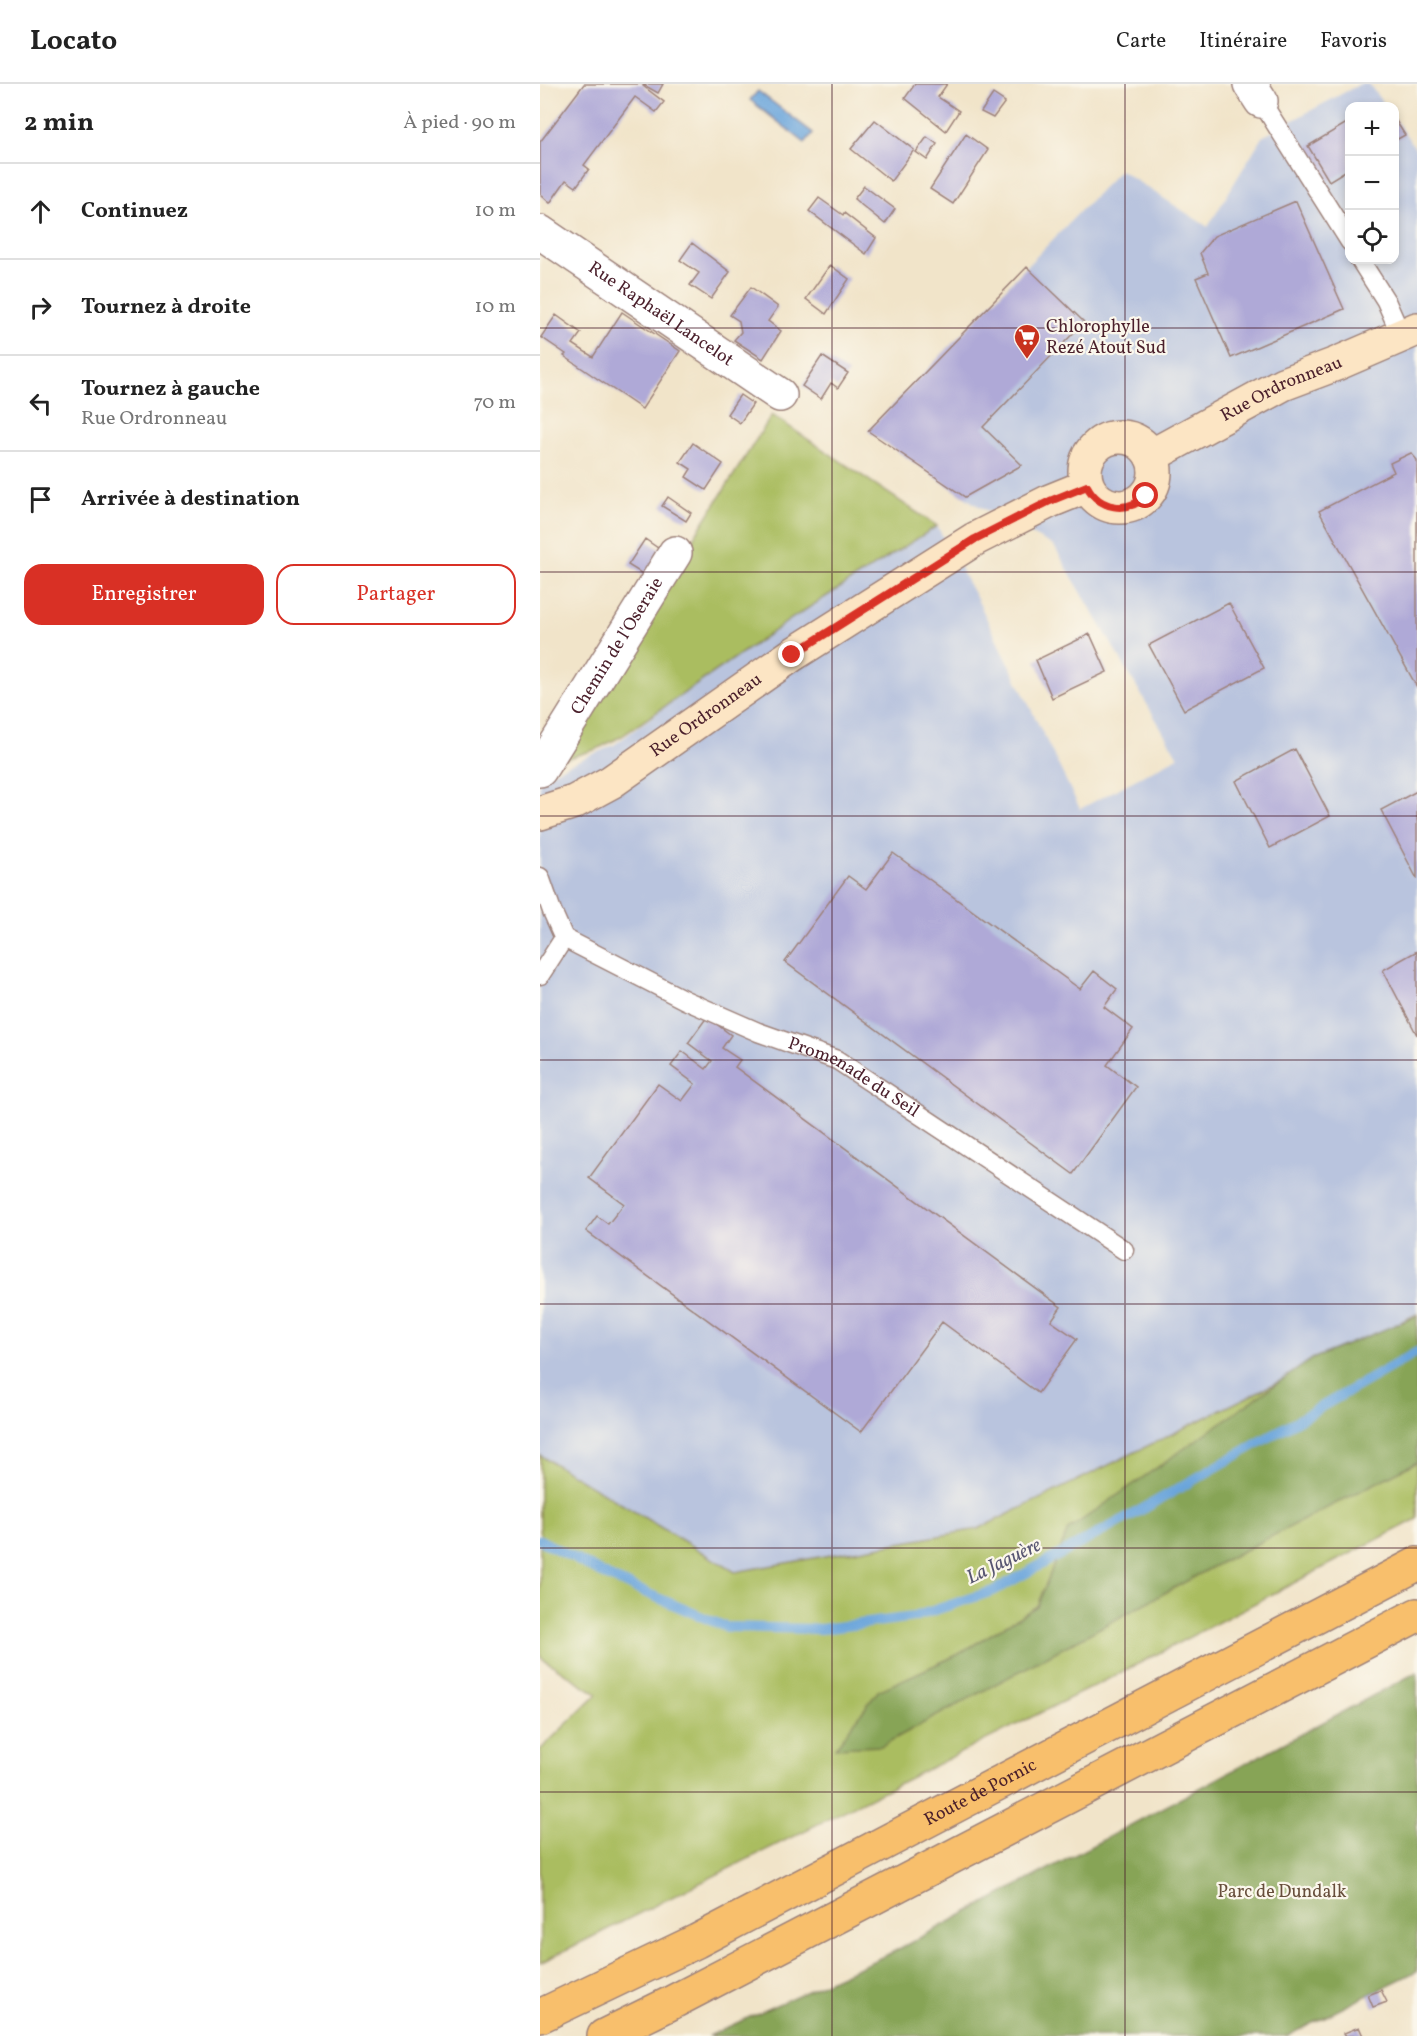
<!DOCTYPE html>
<html lang="fr">
<head>
<meta charset="utf-8">
<style>
  :root { --surface:#fff; --page:#f2f2f2; --text:#222; --muted:#767676; --line:#e0e0e0; --accent:#d93025 }
  body { margin:0; font-family:Vollkorn,serif; background:var(--page); color:var(--text) }
  .controls { position:absolute; right:18px; top:18px; display:grid; overflow:hidden; border-radius:12px; box-shadow:0 3px 9px #0003 }
  .controls button { width:54px; height:54px; display:grid; place-items:center; padding:0; border:0; border-bottom:2px solid var(--line); background:var(--surface); color:var(--text); font:30px sans-serif }
  .stop { position:absolute; width:18px; height:18px; margin:-14px; border:4px solid #d93025; border-radius:50%; background:#fff }
  .stop.end { background:#d93025; border-color:#fff; box-shadow:0 2px 6px #0008 }
  .list { margin:0; padding:0; list-style:none }
  h2 { display:flex; justify-content:space-between; align-items:center; height:78px; margin:0; padding:0 24px; font-size:26px }
  h2 small { font-size:20px; font-weight:400; color:var(--muted) }
  .list li { display:grid; grid-template-columns:39px 1fr auto; gap:18px; align-items:center; box-sizing:border-box; height:96px; padding:0 24px; border-top:2px solid var(--line) }
  .list b { display:block; font-size:22px; white-space:nowrap }
  .list p { margin:0; font-size:20px; white-space:nowrap; color:var(--muted) }
  .list em { font-size:20px; font-style:normal; color:var(--muted) }
  .actions { display:flex; gap:12px; padding:18px 24px }
  .actions a { flex:1; padding:14px 0; border:2px solid var(--accent); border-radius:18px; text-align:center; font-size:21px; color:var(--accent) }
  .actions .main { background:var(--accent); color:#fff }
  .icon { flex:none; width:33px; height:33px; fill:none; stroke:currentColor; stroke-width:2; stroke-linecap:round; stroke-linejoin:round }
  .map { position:relative; flex:none; width:877px; height:1952px; overflow:hidden }
  header { display:flex; align-items:center; gap:36px; box-sizing:border-box; height:84px; padding:0 30px; background:var(--surface); border-bottom:2px solid var(--line) }
  header strong { font-size:28px }
  nav { display:flex; gap:33px; margin-inline-start:auto; font-size:21px }
  main { display:flex }
  aside { flex:1; background:var(--surface) }
  .map>svg:first-child { display:block }
  .industrial { fill:#b9c4de }
  .green { fill:#aabd61; stroke:#7a6e46; stroke-width:1.5 }
  .forest { fill:#87a457; stroke:#686241; stroke-width:1.5 }
  .water { fill:#6ba5db; stroke:#5a6283; stroke-width:1.5 }
  .lines { fill:none; stroke-linecap:round; stroke-linejoin:round }
  .stream { stroke:#6ba5db; stroke-width:10 }
  .building { fill:#afa9d7 }
  .lane-casing { stroke:#9e827a; stroke-width:21 }
  .street-casing { stroke:#9e827a; stroke-width:36 }
  .secondary-casing { stroke:#9e827a; stroke-width:36 }
  .primary-casing { stroke:#9e827a; stroke-width:36 }
  .lane { stroke:#fff; stroke-width:18 }
  .street { stroke:#fff; stroke-width:33 }
  .secondary { stroke:#fce5c4; stroke-width:33 }
  .primary { stroke:#f8bf6c; stroke-width:33 }
  .route { stroke:#d93025; stroke-width:8 }
  .grid { fill:none; stroke:#4a1f2b; stroke-width:1.5; stroke-opacity:0.55 }
  .labels { text-anchor:middle; dominant-baseline:central; stroke-width:4.5; stroke-linejoin:round; paint-order:stroke }
  .street-label { font-size:18px; fill:#4a1f2b; stroke:#fbf7ec }
  .poi-label { font-size:18px; fill:#4a1f2b; stroke:#fbf7ec; text-anchor:start }
  .park-label { font-size:18px; fill:#674e3b; stroke:#fbf7ec }
  .water-label { font-size:20px; font-style:italic; fill:#575571; stroke:#fbf7ec }
</style>
</head>
<body>
<header>
<strong>Locato</strong>
<nav><a>Carte</a><a>Itinéraire</a><a>Favoris</a></nav>
</header>
<main>
<aside>
<h2>2 min<small>À pied · 90 m</small></h2>
<ul class="list">
<li><svg class="icon" aria-label="ahead" viewBox="0 0 24 24"><path d="M12 20V5M6 11l6-6 6 6"/></svg><div><b>Continuez</b></div><em>10 m</em></li>
<li><svg class="icon" aria-label="right" viewBox="0 0 24 24"><path d="M7 20v-9h11M14 6l5 5-5 5"/></svg><div><b>Tournez à droite</b></div><em>10 m</em></li>
<li><svg class="icon" aria-label="left" viewBox="0 0 24 24"><path d="M17 20v-9H6M10 6l-5 5 5 5"/></svg><div><b>Tournez à gauche</b><p>Rue Ordronneau</p></div><em>70 m</em></li>
<li><svg class="icon" aria-label="arrive" viewBox="0 0 24 24"><path d="M6 21V4h12l-3 4 3 4H6"/></svg><div><b>Arrivée à destination</b></div></li>
</ul>
<div class="actions"><a class="main">Enregistrer</a><a>Partager</a></div>
</aside>
<div class="map">
<svg width="877" height="1952" viewBox="0 0 877 1952">
  <rect width="100%" height="100%" fill="#fbf7ec"/>
  <filter id="ink" filterUnits="userSpaceOnUse"><feTurbulence type="fractalNoise" baseFrequency=".0167" numOctaves="2"/><feDisplacementMap in="SourceGraphic" scale="12" xChannelSelector="R" yChannelSelector="G"/><feConvolveMatrix kernelMatrix="1 2 1 2 8 2 1 2 1" color-interpolation-filters="sRGB"/></filter>
  <filter id="wash" filterUnits="userSpaceOnUse"><feTurbulence type="fractalNoise" baseFrequency=".008" numOctaves="4" result="noise"/><feDisplacementMap in="SourceGraphic" scale="24" xChannelSelector="R" yChannelSelector="G"/><feGaussianBlur stdDeviation="1.35" result="paint"/><feColorMatrix in="noise" values="0 0 0 0 0 0 0 0 0 0 0 0 0 0 0 0 0 1.4 0 .05"/><feComposite in="paint" operator="in"/></filter>
  <g filter="url(#wash)">
    <rect width="100%" height="100%" fill="#f1e4c9"/>
    <path class="industrial" d="M820,0H829L845,22H810V176H854L855,35L877,67V1230L438,1445L194,1488L0,1371V690L10,689L74,661L136,615L254,533L397,442L438,517L540,725L638,673L514,462L435,420L328,347L580,86L668,143L722,53Z"/>
    <path class="green" d="M232,331L397,442L254,533L82,652L57,665L9,680Z
      M877,1230V1435L592,1583L0,1879V1666L57,1610L0,1573V1371L195,1488L438,1445Z"/>
    <path class="forest" d="M877,1232V1378L695,1471L341,1662L295,1664L338,1607L419,1570L497,1522L528,1446L772,1275Z
      M877,1588V1887L828,1911L747,1952H168L355,1867Z"/>
    <path class="water" d="M218,7L273,49L265,59L210,16Z"/>
    <g class="lines">
      <path class="stream" d="M0,1456L69,1493L186,1543L281,1545L374,1533L453,1507L601,1426L877,1268"/>
    </g>
    <g id="blocks">
      <path class="building" d="M44,0H123L118,9L104,1L103,2L124,18L116,28L95,13L44,81L49,85L36,103L26,96L10,119L0,110V58Z
        M375,0H407L398,13L419,27L406,47L365,14Z
        M453,10L465,18L453,34L441,28Z
        M854,34L865,51L854,57Z
        M335,36L374,66L351,97L311,65Z
        M810,37V84L789,97L768,62Z
        M426,50L448,66L413,120L390,105Z
        M387,53L397,60L387,76L376,68Z
        M324,102L355,125L345,140L314,115Z
        M279,114L303,131L304,129L336,154L326,170L269,127Z
        M756,117L804,225L691,274L656,194L668,189L660,169L674,152Z
        M152,159L190,188L171,215L150,201L159,189L140,176Z
        M290,181L309,195L286,230L266,215Z
        M487,183L544,238L443,343L482,381L425,413L328,347Z
        M211,203L238,223L228,237L241,247L223,275L194,256L201,248L199,237L190,231Z
        M82,228L140,267L102,325L24,272L26,270L1,253L16,231L41,249L33,260L53,273Z
        M282,272L308,289L298,304L291,299L281,315L262,302Z
        M200,311L213,320L200,339L187,330Z
        M153,359L183,380L166,406L146,393L151,385L140,378Z
        M871,369L877,376V603L779,427L854,388L850,379Z
        M128,413L151,429L146,437L122,422Z
        M105,455L125,469L109,494L88,481Z
        M689,519L724,584L644,626L609,561Z
        M550,550L567,588L512,614L496,576Z
        M755,665L790,732L730,764L696,697Z
        M877,707V795L841,726Z
        M353,769L540,905L554,887L577,905L564,923L593,945L567,981L596,1003L533,1090L245,878L308,792L326,805Z
        M877,867V951L843,886Z
        M167,933L191,951L182,964L200,976L195,983L521,1223L511,1237L537,1255L498,1309L402,1238L321,1348L46,1147L57,1132L68,1140L84,1120L49,1094L118,1000L142,1017L155,1000L131,982L142,967L166,985L172,977L148,959Z
        M841,1906L847,1918L833,1923L828,1911Z
        M819,1943L823,1952H806L804,1949Z"/>
    </g>
  </g>
  <g filter="url(#ink)">
    <use href="#blocks" fill-opacity="0" stroke="#9e827a" stroke-width="1.5"/>
    <g class="lines">
      <g class="lane-casing">
        <g id="lane">
          <path d="M721,17L810,158"/>
          <path d="M820,176L846,217L861,251"/>
          <path d="M0,793L12,827L24,854L0,891"/>
          <path id="s1" d="M24,854L145,916L218,948L297,976L584,1166"/>
        </g>
      </g>
      <g class="street-casing">
        <g id="street">
          <path d="M710,0L721,17"/>
          <path id="s2" d="M0,148L240,311"/>
          <path id="s3" d="M0,686L135,469"/>
        </g>
      </g>
      <g class="secondary-casing">
        <g id="secondary">
          <circle cx="580" cy="388" r="35"/>
          <path id="s4" d="M611,372L743,300L796,280L877,245"/>
          <path id="s5" d="M0,729L34,718L71,698L252,571L435,455L510,417L547,402"/>
        </g>
      </g>
      <g class="primary-casing">
        <g id="primary">
          <path id="s6" d="M0,1932L157,1857L877,1480"/>
          <path d="M64,1952L129,1920L877,1531"/>
        </g>
      </g>
      <use href="#lane" class="lane"/>
      <use href="#street" class="street"/>
      <use href="#secondary" class="secondary"/>
      <use href="#primary" class="primary"/>
    </g>
  </g>
  <g class="lines" filter="url(#ink)">
    <path class="route" d="M252,571L435,455L510,417L547,402C559,425 587,430 606,412"/>
  </g>
  <path class="grid" d="M292,0V1952M585,0V1952M0,244H877M0,488H877M0,732H877M0,976H877M0,1220H877M0,1464H877M0,1708H877"/>
  <defs>
    <g id="supermarket-pin" transform="scale(1.35)"><path d="M0 17L-7.5 6A9.5 9.5 0 1 1 7.5 6Z" fill="#c8321e" stroke="#fbf7ec"/><path d="M-6-5.5h2.5l.6 2H6L4.5 2H-2.5L-4.4-4H-6ZM-1.5 3.2a1.3 1.3 0 1 0 .1 0ZM3 3.2a1.3 1.3 0 1 0 .1 0Z" fill="#fff"/></g>
  </defs>
  <g fill-rule="evenodd">
    <use href="#supermarket-pin" x="487" y="253"/>
  </g>
  <g class="labels">
    <g class="street-label">
      <text stroke="none"><textPath href="#s2" startOffset="146">Rue Raphaël Lancelot</textPath></text>
      <text stroke="none"><textPath href="#s4" startOffset="147">Rue Ordronneau</textPath></text>
      <text stroke="none"><textPath href="#s3" startOffset="146">Chemin de l'Oseraie</textPath></text>
      <text stroke="none"><textPath href="#s5" startOffset="194">Rue Ordronneau</textPath></text>
      <text stroke="none"><textPath href="#s1" startOffset="322">Promenade du Seil</textPath></text>
      <text stroke="none"><textPath href="#s6" startOffset="494">Route de Pornic</textPath></text>
    </g>
    <g class="poi-label">
      <text x="506" y="243">Chlorophylle<tspan x="506" dy="21">Rezé Atout Sud</tspan></text>
    </g>
    <g class="park-label">
      <text x="742" y="1808">Parc de Dundalk</text>
    </g>
    <g class="water-label">
      <text transform="translate(464 1478) rotate(-26)">La Jaguère</text>
    </g>
  </g>
</svg>
<div class="controls">
<button>+</button>
<button>−</button>
<button><svg class="icon" aria-label="locate" viewBox="0 0 24 24"><circle cx="12" cy="12" r="6"/><path d="M12 2v4M12 18v4M2 12h4M18 12h4"/></svg></button>
</div>
<div class="stop" style="left:606px;top:412px"></div>
<div class="stop end" style="left:252px;top:571px"></div>
</div>
</main>
</body>
</html>
